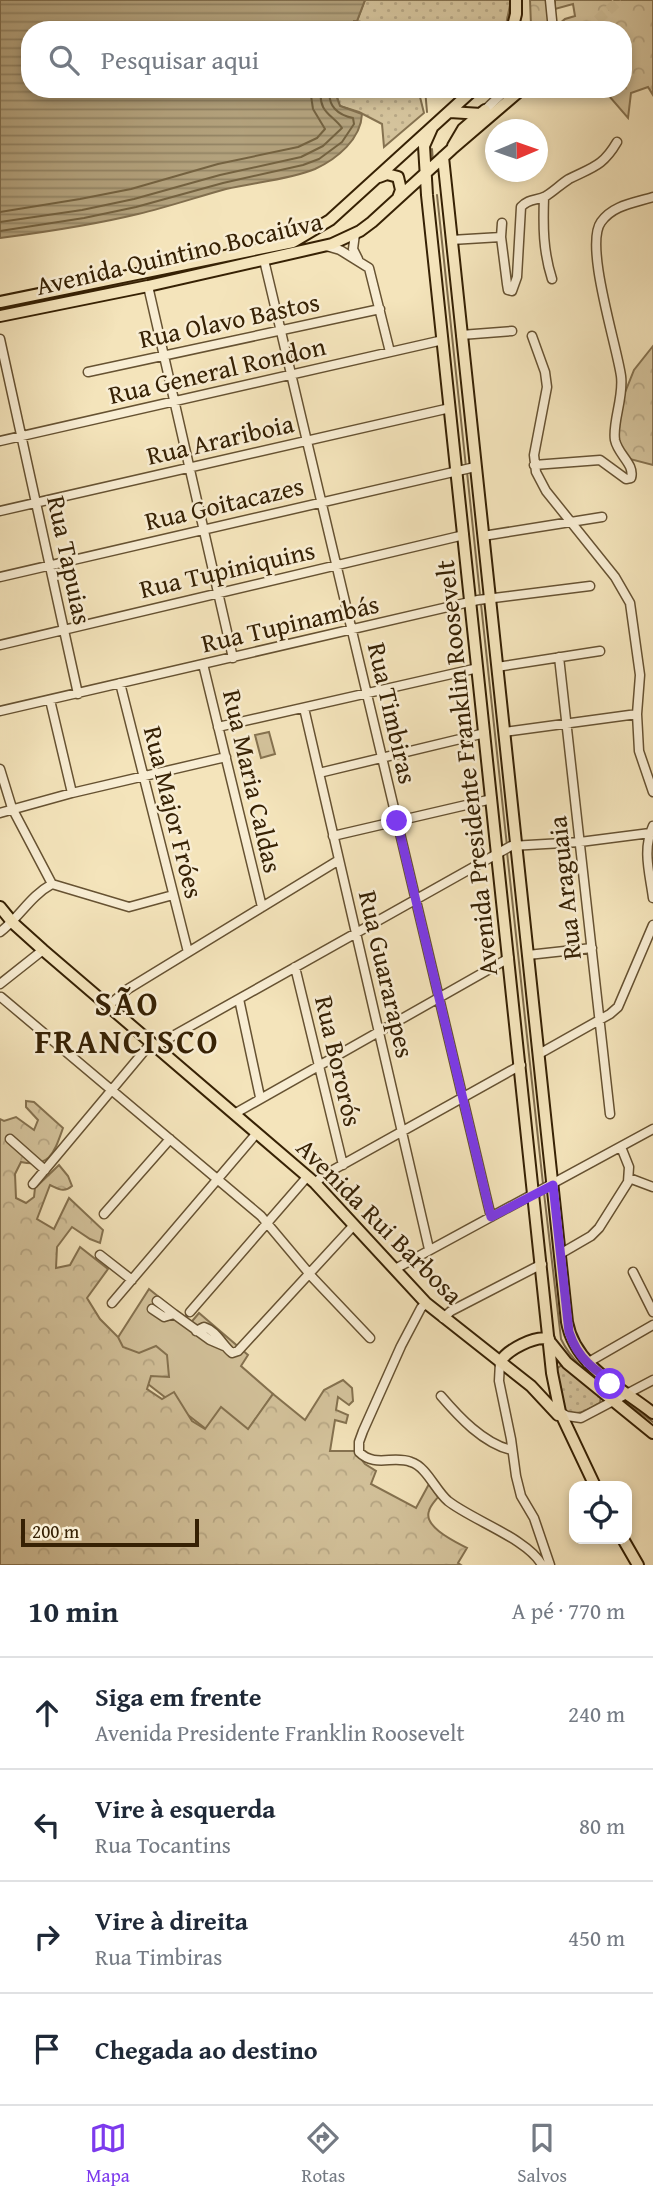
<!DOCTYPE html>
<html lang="pt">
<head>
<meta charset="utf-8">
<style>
  :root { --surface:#fff; --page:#f6f6f7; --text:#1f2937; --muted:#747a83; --line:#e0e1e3; --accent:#7c3aed }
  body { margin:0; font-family:"Gentium Book Plus",serif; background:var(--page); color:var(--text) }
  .controls { position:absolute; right:21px; bottom:21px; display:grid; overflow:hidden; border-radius:14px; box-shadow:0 4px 10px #0003 }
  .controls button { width:63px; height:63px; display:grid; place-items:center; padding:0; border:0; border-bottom:2px solid var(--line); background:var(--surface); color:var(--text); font:35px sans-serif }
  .compass { position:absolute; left:485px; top:119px; width:63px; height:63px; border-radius:50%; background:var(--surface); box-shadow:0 4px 10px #0003; rotate:88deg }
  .scale { position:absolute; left:21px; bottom:18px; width:178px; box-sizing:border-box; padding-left:7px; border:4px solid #362104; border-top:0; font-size:19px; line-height:24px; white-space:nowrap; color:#362104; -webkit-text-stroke:5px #f8edd3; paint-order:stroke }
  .stop { position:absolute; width:21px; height:21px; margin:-16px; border:5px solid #7c3aed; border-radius:50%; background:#fff }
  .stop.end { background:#7c3aed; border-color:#fff; box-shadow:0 2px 7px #0008 }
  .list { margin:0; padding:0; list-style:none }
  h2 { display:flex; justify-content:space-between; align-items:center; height:91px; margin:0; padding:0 28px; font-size:30px }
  h2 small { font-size:23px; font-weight:400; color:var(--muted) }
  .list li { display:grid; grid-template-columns:46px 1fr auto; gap:21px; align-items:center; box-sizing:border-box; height:112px; padding:0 28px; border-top:2px solid var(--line) }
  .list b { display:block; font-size:26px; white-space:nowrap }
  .list p { margin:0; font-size:23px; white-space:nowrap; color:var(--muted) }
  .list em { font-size:23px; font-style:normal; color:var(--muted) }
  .icon { flex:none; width:38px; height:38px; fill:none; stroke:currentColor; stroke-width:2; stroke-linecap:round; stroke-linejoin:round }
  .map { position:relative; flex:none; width:653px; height:1565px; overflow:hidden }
  .search { position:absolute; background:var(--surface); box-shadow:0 4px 10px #0003; left:21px; right:21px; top:21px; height:77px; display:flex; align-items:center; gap:18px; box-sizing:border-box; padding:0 24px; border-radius:28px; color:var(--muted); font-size:26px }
  .sheet { height:539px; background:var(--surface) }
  nav { display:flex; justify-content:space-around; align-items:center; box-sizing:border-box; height:98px; border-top:2px solid var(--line); background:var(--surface); font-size:19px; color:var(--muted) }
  nav a { display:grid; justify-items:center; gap:4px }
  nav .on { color:var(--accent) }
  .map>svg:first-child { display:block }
  .grass { fill:#d4c39c; stroke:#857250; stroke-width:2 }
  .forest { fill:url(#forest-crowns); stroke:#857250; stroke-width:2 }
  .park { fill:url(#park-dots); stroke:#857250; stroke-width:2 }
  .water { fill:url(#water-rules); stroke:#816e4d; stroke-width:2 }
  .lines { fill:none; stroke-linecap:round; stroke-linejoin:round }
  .shore { stroke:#746240; stroke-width:2 }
  .stream { stroke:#816e4d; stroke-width:2 }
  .major-tunnel { stroke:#cebd96; stroke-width:10; stroke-dasharray:10 5; stroke-linecap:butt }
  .minor-casing { stroke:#665232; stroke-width:11 }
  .major-casing { stroke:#362104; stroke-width:14 }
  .minor { stroke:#f8edd3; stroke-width:8 }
  .major { stroke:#f4e4bb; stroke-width:10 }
  .route { stroke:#7c3aed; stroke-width:9 }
  .labels { text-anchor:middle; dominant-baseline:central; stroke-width:5; stroke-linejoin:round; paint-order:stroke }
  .street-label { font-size:26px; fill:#362104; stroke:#f8edd3 }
  .district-label { font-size:33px; font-weight:bold; letter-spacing:2px; fill:#362104; stroke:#f8edd3 }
</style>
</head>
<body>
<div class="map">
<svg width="653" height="1565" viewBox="0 0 653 1565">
  <defs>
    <pattern id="forest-crowns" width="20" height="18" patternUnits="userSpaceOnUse" patternTransform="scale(1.75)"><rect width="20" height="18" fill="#d4c39c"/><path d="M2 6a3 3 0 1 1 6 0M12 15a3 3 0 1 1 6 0" fill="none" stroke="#b7a785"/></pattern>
    <pattern id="park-dots" width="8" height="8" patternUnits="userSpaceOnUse" patternTransform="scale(1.75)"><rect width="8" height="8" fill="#d4c39c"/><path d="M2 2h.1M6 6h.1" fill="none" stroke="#b7a785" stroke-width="1.8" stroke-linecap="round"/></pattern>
    <pattern id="water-rules" width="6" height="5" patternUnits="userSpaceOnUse" patternTransform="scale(1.75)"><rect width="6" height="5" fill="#b3a27d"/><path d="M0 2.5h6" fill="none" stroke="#928464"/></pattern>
  </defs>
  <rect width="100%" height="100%" fill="#f4e4bb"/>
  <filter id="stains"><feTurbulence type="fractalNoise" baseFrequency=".00286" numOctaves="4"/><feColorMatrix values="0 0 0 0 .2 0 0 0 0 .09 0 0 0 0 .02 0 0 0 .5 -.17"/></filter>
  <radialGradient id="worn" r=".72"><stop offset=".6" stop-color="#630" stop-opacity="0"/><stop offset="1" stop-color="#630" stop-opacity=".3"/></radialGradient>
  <path class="grass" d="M269,732L275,754L261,758L255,735Z
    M149,1289L180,1314L188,1326L199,1313L248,1355L241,1366L273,1394L248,1430L206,1429L108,1353Z"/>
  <path class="forest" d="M530,0H546L550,28L531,25Z
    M555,0H653V95L648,87L631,93L628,118L603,89H623V30H559L558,25L565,19L575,16L573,4L555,9Z
    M653,346V465L626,458L618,438L622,400L634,370Z
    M26,1101L34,1102L63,1128C54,1153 50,1168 21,1162L15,1174L16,1198L26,1203L34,1197L35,1188L59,1165L68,1176L72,1186C64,1193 59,1189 50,1185L37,1219L54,1229L69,1198L103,1230L100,1243L90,1239L72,1227L57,1247L56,1268L70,1265L80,1247L108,1269L87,1298L100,1319L118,1337L123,1347L139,1353L156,1346L167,1355L169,1377L151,1376L147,1389L162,1399L174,1392L192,1421L205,1429L221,1407L248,1429L273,1394L305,1420L324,1390L343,1380L352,1388L353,1401L349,1405L338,1397L336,1410L348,1415L346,1423L335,1420L330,1451H355L365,1464L376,1471L371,1484L416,1508L429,1484L438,1497C435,1501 430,1506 429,1511C423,1527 456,1542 467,1548L458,1563L461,1565H0V1119L4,1121L16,1117L34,1130L38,1120L26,1107Z"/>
  <path class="park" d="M365,0H511L505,30H395L357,21Z
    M338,89H418L424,113L384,147L382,124L359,112L340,106L336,94Z
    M562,1365L601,1395L600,1403C587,1409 577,1418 564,1410L556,1369Z"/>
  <path class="water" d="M0,0H365L357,21H354V25L359,30H30V89H338L336,95L340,106L362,114C361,139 337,159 315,169C288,180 255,182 226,189C197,197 168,207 138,214C93,225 46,232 0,238Z"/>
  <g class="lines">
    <path class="shore" d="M0,212L80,199L131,189L218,164L298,147L317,138L325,129L313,109L310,89
      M0,222L82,210L134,199L220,175L301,157L323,146L342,128C332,114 318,113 321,89
      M0,231L84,218L136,207L223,183L303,165L319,159L342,142L354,124L353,118C338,115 327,106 330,89"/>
    <path class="stream" d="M425,89L427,112
      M432,149L433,161
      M437,195L466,467
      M467,472L480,595
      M481,604L507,846
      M507,852L543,1184
      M544,1193L561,1339C571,1360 588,1374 607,1388
      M624,1401L653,1422"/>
    <path class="major-tunnel" d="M586,30L620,0"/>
    <g class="minor-casing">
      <path id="minor" d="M550,0L553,30
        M485,110L507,89
        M544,197C543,226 543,251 552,279
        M502,223L501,237L507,284L508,290L512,291L517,277L521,207C529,198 537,201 546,196C554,191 561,184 569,179C593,167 603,166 617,142
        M355,234L353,249L358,259
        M451,240L501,237
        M326,246L340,250L369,268L390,352
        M264,260L491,1217
        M148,286L233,658
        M461,335L512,331
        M532,336L545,372L547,387L534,455L536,472L546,491L615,577L630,603L640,675L637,714L639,751L653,792
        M0,339L78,694
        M88,372L380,309
        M0,441L443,340
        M534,465L600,460L626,479L631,478C635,464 618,455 615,440C612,423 624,397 621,376C617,346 584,245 601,222C613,205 634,203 653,197
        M0,511L450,408
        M483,536L602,517
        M0,577L475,467
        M0,645L464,535
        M559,657L610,1114
        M203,664L262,907
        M497,667L600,651
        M120,683L188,952
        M50,700L72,793
        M304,708L429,1249
        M0,711L478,600L590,586
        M218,727L478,668
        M504,732L637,714
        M0,769L12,808L52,884
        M319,773L485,733
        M0,813L72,793L226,757
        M653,826C642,850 650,874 653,898
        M333,836L492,799
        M0,932C19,918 30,896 52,884L129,907L173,895
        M528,955L592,948
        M295,967L343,1165
        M0,984L43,950
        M1,997L261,1216L313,1278L370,1338
        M239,999L260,1097
        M108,1006L128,989L339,860
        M155,1046L511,846L580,842L650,833
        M539,1054L610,1014L618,1007L653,925
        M234,1114L509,958
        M10,1139L45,1170
        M629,1178L653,1187
        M315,1183L324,1175L521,1065
        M33,1184L151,1043
        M104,1214L170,1139
        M560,1254L591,1236L599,1228L628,1182L629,1167L621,1147
        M100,1255L132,1280
        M395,1269L653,1129
        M633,1272L653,1312
        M157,1301L174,1314
        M112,1303L256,1134
        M426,1303L421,1308L401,1346L363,1431L359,1442V1452C375,1468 393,1455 411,1462C427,1467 435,1490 448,1501C472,1520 528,1539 542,1565
        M152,1309L164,1317L174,1314L210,1340L224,1346
        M190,1312L307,1177
        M443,1318L451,1311L542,1264
        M196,1331L204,1327C217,1331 222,1345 232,1353L238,1351L354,1225
        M500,1362L499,1381L511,1439L516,1476L521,1496L534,1518L550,1565
        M587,1363L653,1325
        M441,1396C459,1417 483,1443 511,1450
        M560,1412L567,1416L581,1418L653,1380"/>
    </g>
    <g class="major-casing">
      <path id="major" d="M512,30L516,14V0
        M450,112L481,114
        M432,128L424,146L427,195L552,1373L560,1412L595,1486
        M453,146L463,129L485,110
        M443,157L567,1322C575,1366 620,1387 653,1413
        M379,177L387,174L398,177L401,190L398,198
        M0,302L293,242L330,220L474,89
        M0,316L148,286L332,244L360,231L372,222L452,149L522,89
        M0,907L13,923L43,950L315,1183L426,1303L531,1386L558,1415
        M551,1343L567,1363L653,1433
        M500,1362C507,1350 535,1335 549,1339
        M623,1539L638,1565"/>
    </g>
    <use href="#minor" class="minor"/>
    <use href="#major" class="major"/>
  </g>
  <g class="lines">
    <path class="route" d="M397,821L491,1217L553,1185L569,1332C573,1344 578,1354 588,1363C595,1371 605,1374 610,1384"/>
  </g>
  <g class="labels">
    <g class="street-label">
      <text transform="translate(179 253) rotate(-13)">Avenida Quintino Bocaiúva</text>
      <text transform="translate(229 320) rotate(-12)">Rua Olavo Bastos</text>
      <text transform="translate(217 370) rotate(-13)">Rua General Rondon</text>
      <text transform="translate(220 439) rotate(-13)">Rua Arariboia</text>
      <text transform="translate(224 503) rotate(-13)">Rua Goitacazes</text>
      <text transform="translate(70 560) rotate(78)">Rua Tapuias</text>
      <text transform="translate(227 569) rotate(-13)">Rua Tupiniquins</text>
      <text transform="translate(290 623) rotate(-13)">Rua Tupinambás</text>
      <text transform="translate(393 713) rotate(77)">Rua Timbiras</text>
      <text transform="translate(466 768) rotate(-96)">Avenida Presidente Franklin Roosevelt</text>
      <text transform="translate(253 781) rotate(77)">Rua Maria Caldas</text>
      <text transform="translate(174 812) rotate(76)">Rua Major Fróes</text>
      <text transform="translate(564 888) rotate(-96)">Rua Araguaia</text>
      <text transform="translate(387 974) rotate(77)">Rua Guararapes</text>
      <text transform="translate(339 1061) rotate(77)">Rua Bororós</text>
      <text transform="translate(380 1221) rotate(45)">Avenida Rui Barbosa</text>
    </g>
    <g class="district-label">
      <text x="127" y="1003">SÃO<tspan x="127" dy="38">FRANCISCO</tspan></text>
    </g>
  </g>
  <rect width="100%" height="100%" filter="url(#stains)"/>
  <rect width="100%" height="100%" fill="url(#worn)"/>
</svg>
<div class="controls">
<button><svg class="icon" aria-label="locate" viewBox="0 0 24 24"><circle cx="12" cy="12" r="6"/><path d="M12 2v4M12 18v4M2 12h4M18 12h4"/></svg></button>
</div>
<svg class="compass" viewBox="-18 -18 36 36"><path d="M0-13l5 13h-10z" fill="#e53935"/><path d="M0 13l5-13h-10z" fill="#747a83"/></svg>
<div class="scale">200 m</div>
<div class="stop" style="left:610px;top:1384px"></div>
<div class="stop end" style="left:397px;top:821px"></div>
<div class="search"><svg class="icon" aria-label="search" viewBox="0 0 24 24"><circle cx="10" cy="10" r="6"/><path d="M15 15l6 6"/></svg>Pesquisar aqui</div>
</div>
<section class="sheet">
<h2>10 min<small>A pé · 770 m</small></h2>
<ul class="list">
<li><svg class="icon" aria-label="ahead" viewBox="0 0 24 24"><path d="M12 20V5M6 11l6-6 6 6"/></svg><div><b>Siga em frente</b><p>Avenida Presidente Franklin Roosevelt</p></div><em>240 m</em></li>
<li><svg class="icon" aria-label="left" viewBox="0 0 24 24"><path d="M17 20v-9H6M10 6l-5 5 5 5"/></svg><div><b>Vire à esquerda</b><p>Rua Tocantins</p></div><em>80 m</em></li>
<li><svg class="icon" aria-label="right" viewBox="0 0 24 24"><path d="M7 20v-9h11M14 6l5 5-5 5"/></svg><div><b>Vire à direita</b><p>Rua Timbiras</p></div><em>450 m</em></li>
<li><svg class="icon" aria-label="arrive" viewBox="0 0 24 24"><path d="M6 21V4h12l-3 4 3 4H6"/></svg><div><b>Chegada ao destino</b></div></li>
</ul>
</section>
<nav>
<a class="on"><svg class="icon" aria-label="map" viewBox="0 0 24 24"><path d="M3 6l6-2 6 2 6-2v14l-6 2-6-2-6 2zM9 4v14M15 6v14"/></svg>Mapa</a>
<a><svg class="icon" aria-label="directions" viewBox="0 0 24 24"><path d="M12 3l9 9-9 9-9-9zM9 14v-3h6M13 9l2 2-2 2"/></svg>Rotas</a>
<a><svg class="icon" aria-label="saved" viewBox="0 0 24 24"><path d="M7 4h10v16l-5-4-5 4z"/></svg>Salvos</a>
</nav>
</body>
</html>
